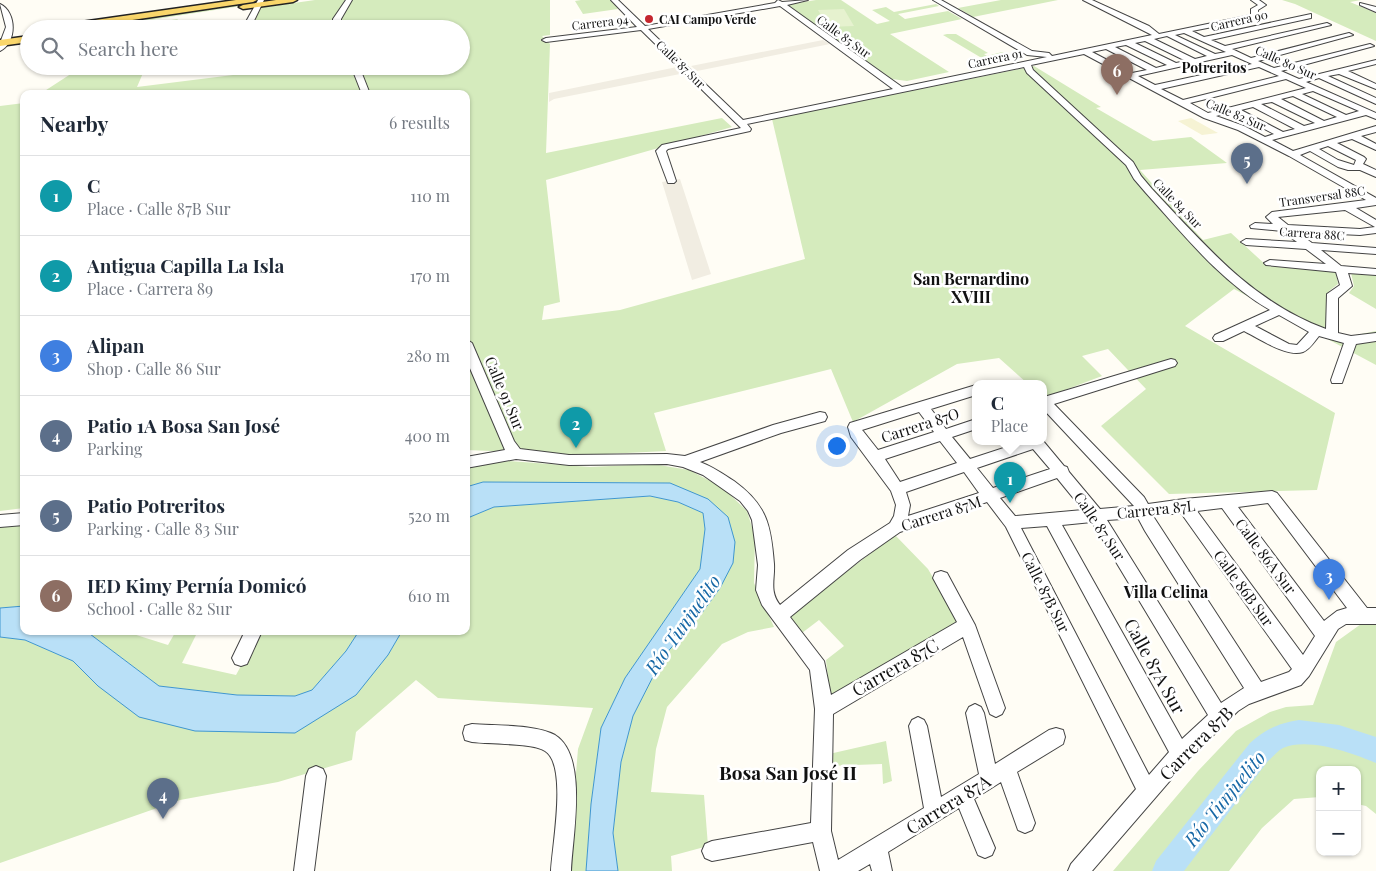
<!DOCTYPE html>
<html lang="en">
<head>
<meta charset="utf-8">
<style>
  :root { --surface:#fff; --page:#f2f2f3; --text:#1f2937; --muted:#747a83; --line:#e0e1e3; --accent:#0f766e }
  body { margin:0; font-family:"Playfair Display",serif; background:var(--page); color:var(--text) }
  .controls { position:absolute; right:15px; bottom:15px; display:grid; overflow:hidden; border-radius:10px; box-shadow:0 1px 4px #0004 }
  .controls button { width:45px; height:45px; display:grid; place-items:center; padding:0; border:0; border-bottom:1px solid var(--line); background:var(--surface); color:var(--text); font:25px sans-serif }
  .you { position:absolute; left:836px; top:445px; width:18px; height:18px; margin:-12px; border:4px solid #fff; border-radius:50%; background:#1a73e8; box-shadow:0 0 0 8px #1a73e833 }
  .badge { display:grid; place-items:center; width:32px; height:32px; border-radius:50%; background:var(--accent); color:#fff; font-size:16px; font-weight:700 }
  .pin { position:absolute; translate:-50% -41px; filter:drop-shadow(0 1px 2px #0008) }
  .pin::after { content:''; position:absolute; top:26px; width:18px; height:15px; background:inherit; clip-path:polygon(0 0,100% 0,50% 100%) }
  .popup { position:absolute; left:972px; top:380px; width:75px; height:65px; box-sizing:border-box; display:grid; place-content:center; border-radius:10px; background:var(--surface); filter:drop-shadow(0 1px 4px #0005); font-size:16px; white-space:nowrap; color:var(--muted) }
  .popup b { font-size:19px; color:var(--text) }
  .popup::after { content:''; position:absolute; left:50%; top:100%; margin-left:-10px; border:10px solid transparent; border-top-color:var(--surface) }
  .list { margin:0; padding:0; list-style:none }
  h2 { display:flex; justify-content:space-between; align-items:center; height:65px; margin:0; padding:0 20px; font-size:21px }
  h2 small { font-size:16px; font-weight:400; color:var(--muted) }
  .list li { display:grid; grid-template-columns:32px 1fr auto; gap:15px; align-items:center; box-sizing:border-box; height:80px; padding:0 20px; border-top:1px solid var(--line) }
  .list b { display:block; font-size:19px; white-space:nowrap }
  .list p { margin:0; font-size:16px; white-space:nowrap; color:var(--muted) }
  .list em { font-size:16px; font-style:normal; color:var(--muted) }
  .icon { flex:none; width:28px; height:28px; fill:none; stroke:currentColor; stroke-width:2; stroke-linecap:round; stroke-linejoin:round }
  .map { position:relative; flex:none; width:1376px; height:871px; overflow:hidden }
  .search { position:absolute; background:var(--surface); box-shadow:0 1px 4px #0004; left:20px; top:20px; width:450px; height:55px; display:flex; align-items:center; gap:12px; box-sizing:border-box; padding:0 18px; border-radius:28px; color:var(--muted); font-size:19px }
  .panel { position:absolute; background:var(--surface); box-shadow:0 1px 4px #0004; left:20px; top:90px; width:450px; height:545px; border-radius:10px }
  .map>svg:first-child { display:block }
  .farmland { fill:#f6f3d4 }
  .green { fill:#d5ebbd }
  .pitch { fill:#e6f2cf }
  .plaza { fill:#f1ede2 }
  .water { fill:#b9e0f7; stroke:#3f96cf }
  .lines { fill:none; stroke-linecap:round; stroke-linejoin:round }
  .river { fill:#b9e0f7; fill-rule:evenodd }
  .minor-casing { stroke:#444; stroke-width:2 }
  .major-casing { stroke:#222; stroke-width:3 }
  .minor { fill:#fff; fill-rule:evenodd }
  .major { fill:#f9d66b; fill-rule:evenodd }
  .poi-dot { fill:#c4262e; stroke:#fff; stroke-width:2 }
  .labels { text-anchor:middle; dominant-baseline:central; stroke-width:5; stroke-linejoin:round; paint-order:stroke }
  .far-poi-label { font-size:12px; font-weight:bold; fill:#111; stroke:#fff; text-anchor:start }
  .far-street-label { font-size:12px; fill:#111; stroke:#fff }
  .far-neighbourhood-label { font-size:14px; font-weight:bold; fill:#111; stroke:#fff }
  .street-label { font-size:15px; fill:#111; stroke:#fff }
  .neighbourhood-label { font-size:16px; font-weight:bold; fill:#111; stroke:#fff }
  .near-street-label { font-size:18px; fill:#111; stroke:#fff }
  .near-water-label { font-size:19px; font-style:italic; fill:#1768a6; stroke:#fff }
  .near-neighbourhood-label { font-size:19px; font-weight:bold; fill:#111; stroke:#fff }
</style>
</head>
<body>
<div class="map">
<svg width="1376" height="871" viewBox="0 0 1376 871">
  <rect width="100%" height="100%" fill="#fffdf5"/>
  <path class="farmland" d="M1191,118L1218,133L1202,135L1178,121Z"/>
  <path class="green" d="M257,0L254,4L91,29H59Z
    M315,0H550V35L542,36L550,44L546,153L722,118L732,127L546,180L560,302L544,306L542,320L620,310L805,259L772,119L1034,66L1101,107L1096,108L1153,141L1191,137L1227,163L1140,170L1203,240L1231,233L1267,266L1336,272L1338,284L1329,291L1326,326L1346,337L1376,331V365L1234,289L1185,326L1335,413L1317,490L1169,494L1101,426L1146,389L1108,349L1082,356L1102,376L1044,398V384H1028L999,358L957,364L853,422L831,369L654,413L666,451L586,455L466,450V94H40L83,66H146L137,87L249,73V66H461V29H251L259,8Z
    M581,0H611L618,9L583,14L575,1Z
    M816,0H841L877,24L890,21L872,10L886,7L894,12L936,4L939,6L898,14L905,19L948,11L962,19L890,34L949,72L907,81L892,79L789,6L790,4Z
    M1001,0H1058L973,17L958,8Z
    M1282,0H1361L1350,2L1376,13V41L1295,4Z
    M178,19L170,29H112H113Z
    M947,34H956L988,53L984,54L987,56L1002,52L1007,55L985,60L943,35Z
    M24,103V508L0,511V106Z
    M1351,273L1376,275V309L1349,293L1354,286Z
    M509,461L590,467L653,464L689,470L722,487L747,511L755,537L754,583L774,627L748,632L722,644L667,707L656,749L651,792L704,795L708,846L671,856L672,871H618L613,833L621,762L633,716L663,657L701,614L735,542L670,483L483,482L466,487V467Z
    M650,496L678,502L703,513L705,529L700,569L625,678L601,728L591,804L586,871H568L578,749L593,708L438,698L416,680L356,732L352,760L278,782L180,800L0,863V637L25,640L73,661L98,686L295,733L388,655L402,631H466V522L470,517L494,507Z
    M24,522V606L0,608V525Z
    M895,535L928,569L959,622L830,696L826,660L844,646L819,620L802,633L788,616Z
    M1361,624L1376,625V814L1366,806L1357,804V770H1320V797L1294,799L1262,828L1229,871H1113L1198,771L1236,731L1270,712L1286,707L1313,705L1336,642Z
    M86,631H131L130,633L168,645L176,631H198L182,663L236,675L260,631H359L346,651L312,690L295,696L237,695L159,686Z
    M886,741L892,781L883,784L882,764L828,766L829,754Z"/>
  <path class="pitch" d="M844,9L854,26L828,27L818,10Z"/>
  <path class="plaza" d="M823,40L830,44L697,71L691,66Z
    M677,67L685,73L554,99L549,102V93Z
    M680,179L711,274L692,280L662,182Z"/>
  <path class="water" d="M483,482L670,483L708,499L728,517L735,542L733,563L720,588L701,614L663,657L633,716L621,762L613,833L618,871H586L591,804L601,728L625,678L700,569L705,529L703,513L678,502L650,496L494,507L470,517L466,522V487Z
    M24,606V631H86L159,686L237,695L295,696L312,690L346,651L359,631H402L388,655L356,695L295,733L195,731L139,717L98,686L73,661L25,640L0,637V608Z"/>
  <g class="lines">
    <path class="river" d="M1299,720L1339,725L1376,737V763C1352,753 1309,737 1283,748C1277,751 1273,757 1268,761L1184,871H1152L1156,861L1250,743C1265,730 1278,723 1299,720Z"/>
    <g class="minor-casing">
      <path id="minor" d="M258,0H264L250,29H242Z
        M346,0H352L341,19V29H333V19Z
        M611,0H618L645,26L775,3L778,0L782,2L808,0L787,5L902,87L1047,57L1027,55L933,0H941L1032,51L1049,53L1052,56L1152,35L1083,0H1092L1149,26L1159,34L1251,15V9L1258,5L1251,0H1259L1266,5L1258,10V18L1192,31L1204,37L1311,14V18L1211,40L1225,46L1327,23L1331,25L1232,49L1251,58L1349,33L1353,35L1258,61L1274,68L1370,44L1374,46L1281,71L1299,79L1376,60V64L1348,71L1376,84V89L1339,74L1328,76L1376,98V104L1319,78L1306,82L1376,113V119L1366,115L1272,140L1293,151L1376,126V132L1361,136L1376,144V150L1352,139L1337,143L1364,157L1366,159L1363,164L1376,170V177L1360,170H1348L1338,167L1310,151L1300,155L1376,198V205L1356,208L1376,220V233L1360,235L1297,232L1312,243L1376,248V254L1321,250L1341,266L1376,269V275L1348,273L1352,286L1338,298V333L1351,336L1376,333V341L1356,344L1343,380L1342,383H1332L1331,380L1344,343L1319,336C1315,341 1309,350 1303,352C1288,358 1258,338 1244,331L1223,341H1215L1213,338L1215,335L1270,310C1220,281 1184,235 1146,193L1134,179L1126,165L1027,73L1024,67L747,124L751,129L750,131L668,149L666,151L676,181L674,183H668L656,151L662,145L741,128L641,30L546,42L542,40L546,38L637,27ZM780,6L893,89L743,120L648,29ZM1184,33L1226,52L1215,54L1175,35ZM1167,36L1207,56L1195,59L1154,39ZM1145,41L1186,61L1176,63L1135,43ZM1126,45L1167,65L1156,68L1115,47ZM1106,49L1147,70L1132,73L1092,52ZM1084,54L1204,118L1238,130L1289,156L1366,200L1272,212L1266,217L1273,224L1255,223L1250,226L1251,228L1282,231L1297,242L1246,239L1241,242L1246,245L1306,249L1326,264L1270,260L1264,263L1266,265L1336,272L1340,285L1327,294L1326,329C1252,302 1205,245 1152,189L1141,176L1133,162L1033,70L1031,65ZM1232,55L1252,64L1155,85L1138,76ZM1259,67L1279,76L1183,100L1161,89ZM1286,79L1306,88L1208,113L1190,103ZM1313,91L1359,111L1346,115L1302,94ZM1293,96L1337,117L1324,121L1281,99ZM1272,102L1315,123L1304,126L1261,104ZM1253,107L1295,129L1283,132L1241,110ZM1232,112L1274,134L1265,137L1244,126L1216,116ZM1328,146L1356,160L1354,165L1338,160L1319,149ZM1345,210L1375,227L1360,229L1288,225L1278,217ZM1279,315L1309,332L1297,345L1289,344L1255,326Z
        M1360,3L1376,7V12L1360,5Z
        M0,4C17,12 17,43 0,51V43L6,27Z
        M351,66H359L370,94H362Z
        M466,339L472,343L514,441L520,449L569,455L667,454L685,456L773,425L820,412L825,413L827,417L825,421L781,433L700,462C713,467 723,474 734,481C767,505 771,525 774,564C775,579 769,591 780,605L848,550L890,523L894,516L896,505L891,491L851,437L848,427L850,423L976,385V395L931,409L946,429L976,419V429L952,437L970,459L1022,442H1044L1064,466L1067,467L1069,472L1100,509L1134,506L1044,410V397L1171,359L1175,360L1177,363L1175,366L1054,404L1144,497L1148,504L1184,499L1272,491L1277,493L1367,608H1376V624H1346L1338,629L1309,676L1301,685L1249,704L1238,711L1187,761L1092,871H1068L1071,864L1136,789L1006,527L987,502L900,532L860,560L790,617L824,661L831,695L957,622L933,578L935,573L941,571L947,573L975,625L1005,708L1002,714L996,717L990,714L963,637L833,714L831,831L838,860L924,808L909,726L912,720L918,717L924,720L927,726L941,797L979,774L966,713L969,707L975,704L981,707L984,713L995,764L1049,730L1056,728L1063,730L1065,737L1063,744L1017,772L1035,823L1032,830L1025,833L1018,830L1001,782L974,799L995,848L992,855L985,858L978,855L959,808L888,852L892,871H872L870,864L858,871H820L813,842L712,861L705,858L702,851L705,844L712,841L811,823L815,709L810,670L762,605L756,590L758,565L752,520L748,511L740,501L703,475L683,467L667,464L569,465L516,459L466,468V457L505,450L466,359ZM919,412L934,432L878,450L863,431L862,430ZM940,441L957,463L900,482L885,459ZM1033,449L1050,469L993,488L977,468ZM964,472L979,493L908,516L910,505L906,492ZM1057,478L1083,510L1015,516L1000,498ZM1268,503L1347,608L1337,611L1324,621L1238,507ZM1222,508L1315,636L1303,655L1197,511ZM1181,513L1292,669L1289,672L1261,682L1153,516ZM1138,518L1145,531L1244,688L1221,703L1107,520ZM1092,522L1208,715L1182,739L1062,525ZM1047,526L1169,752L1149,775L1021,528Z
        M24,513V525L0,527V515Z
        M245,631H262L247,664L241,666L235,664L232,658Z
        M472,724C495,726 535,724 555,735C589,756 572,838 571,871H551C552,846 568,765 545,751C533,743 488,744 472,742L465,740L463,733L465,726Z
        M316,766L323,769L326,776L314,871H294L306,776L309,769Z"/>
    </g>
    <g class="major-casing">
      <path id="major" d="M236,0H257L253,2L72,29H49L53,26Z
        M276,0H297L293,2L243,9L239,7L243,5Z
        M29,36V42L0,46V40Z"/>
    </g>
    <use href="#minor" class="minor"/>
    <use href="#major" class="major"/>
  </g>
  <circle class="poi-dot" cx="649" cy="19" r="5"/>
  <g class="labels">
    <g class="far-poi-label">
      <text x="659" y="19">CAI Campo Verde</text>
    </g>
    <g class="far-street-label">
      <text transform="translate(1239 20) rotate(-13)">Carrera 90</text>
      <text transform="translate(600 22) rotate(-7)">Carrera 94</text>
      <text transform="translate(844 36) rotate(36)">Calle 85 Sur</text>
      <text transform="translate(995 58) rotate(-12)">Carrera 91</text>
      <text transform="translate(1286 62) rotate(24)">Calle 80 Sur</text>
      <text transform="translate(681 64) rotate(44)">Calle 87 Sur</text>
      <text transform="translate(1236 114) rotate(23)">Calle 82 Sur</text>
      <text transform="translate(1322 196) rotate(-8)">Transversal 88C</text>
      <text transform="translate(1178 203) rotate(46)">Calle 84 Sur</text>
      <text transform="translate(1312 233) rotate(4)">Carrera 88C</text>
    </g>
    <g class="far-neighbourhood-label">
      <text x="1214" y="67">Potreritos</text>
    </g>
    <g class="street-label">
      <text transform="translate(505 393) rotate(67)">Calle 91 Sur</text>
      <text transform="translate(920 425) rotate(-18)">Carrera 87O</text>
      <text transform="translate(1156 509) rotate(-6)">Carrera 87L</text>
      <text transform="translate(941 513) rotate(-18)">Carrera 87M</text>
      <text transform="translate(1100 526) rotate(56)">Calle 87 Sur</text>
      <text transform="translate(1266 556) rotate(53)">Calle 86A Sur</text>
      <text transform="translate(1244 588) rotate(54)">Calle 86B Sur</text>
      <text transform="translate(1046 592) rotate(63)">Calle 87B Sur</text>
    </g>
    <g class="neighbourhood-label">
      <text x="971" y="278">San Bernardino<tspan x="971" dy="18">XVIII</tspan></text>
      <text x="1166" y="591">Villa Celina</text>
    </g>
    <g class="near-street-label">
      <text transform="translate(1155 666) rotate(61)">Calle 87A Sur</text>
      <text transform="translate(895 667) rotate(-30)">Carrera 87C</text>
      <text transform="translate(1196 743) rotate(-45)">Carrera 87B</text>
      <text transform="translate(948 804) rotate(-32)">Carrera 87A</text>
    </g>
    <g class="near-water-label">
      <text transform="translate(682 624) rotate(-55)">Río Tunjuelito</text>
      <text transform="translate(1224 798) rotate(-51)">Río Tunjuelito</text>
    </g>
    <g class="near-neighbourhood-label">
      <text x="788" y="772">Bosa San José II</text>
    </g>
  </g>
</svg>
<div class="controls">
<button>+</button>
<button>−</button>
</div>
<div class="you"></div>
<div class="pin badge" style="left:1010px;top:503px;background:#0f9aa8">1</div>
<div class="popup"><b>C</b>Place</div>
<div class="pin badge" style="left:576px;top:448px;background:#0f9aa8">2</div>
<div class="pin badge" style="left:1329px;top:600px;background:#3f7fe0">3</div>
<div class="pin badge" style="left:163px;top:819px;background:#5c6f8a">4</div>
<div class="pin badge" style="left:1247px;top:184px;background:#5c6f8a">5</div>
<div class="pin badge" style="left:1117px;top:95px;background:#8d6e63">6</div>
<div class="search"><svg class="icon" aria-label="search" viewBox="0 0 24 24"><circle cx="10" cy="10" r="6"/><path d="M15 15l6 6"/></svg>Search here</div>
<section class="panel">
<h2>Nearby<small>6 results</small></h2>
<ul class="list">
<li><span class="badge" style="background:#0f9aa8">1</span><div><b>C</b><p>Place · Calle 87B Sur</p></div><em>110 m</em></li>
<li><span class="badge" style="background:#0f9aa8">2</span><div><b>Antigua Capilla La Isla</b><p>Place · Carrera 89</p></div><em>170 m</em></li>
<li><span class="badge" style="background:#3f7fe0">3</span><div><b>Alipan</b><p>Shop · Calle 86 Sur</p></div><em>280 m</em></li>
<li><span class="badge" style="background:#5c6f8a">4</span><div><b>Patio 1A Bosa San José</b><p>Parking</p></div><em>400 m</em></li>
<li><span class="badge" style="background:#5c6f8a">5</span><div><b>Patio Potreritos</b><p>Parking · Calle 83 Sur</p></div><em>520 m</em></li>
<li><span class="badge" style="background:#8d6e63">6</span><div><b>IED Kimy Pernía Domicó</b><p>School · Calle 82 Sur</p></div><em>610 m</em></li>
</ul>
</section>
</div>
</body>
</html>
